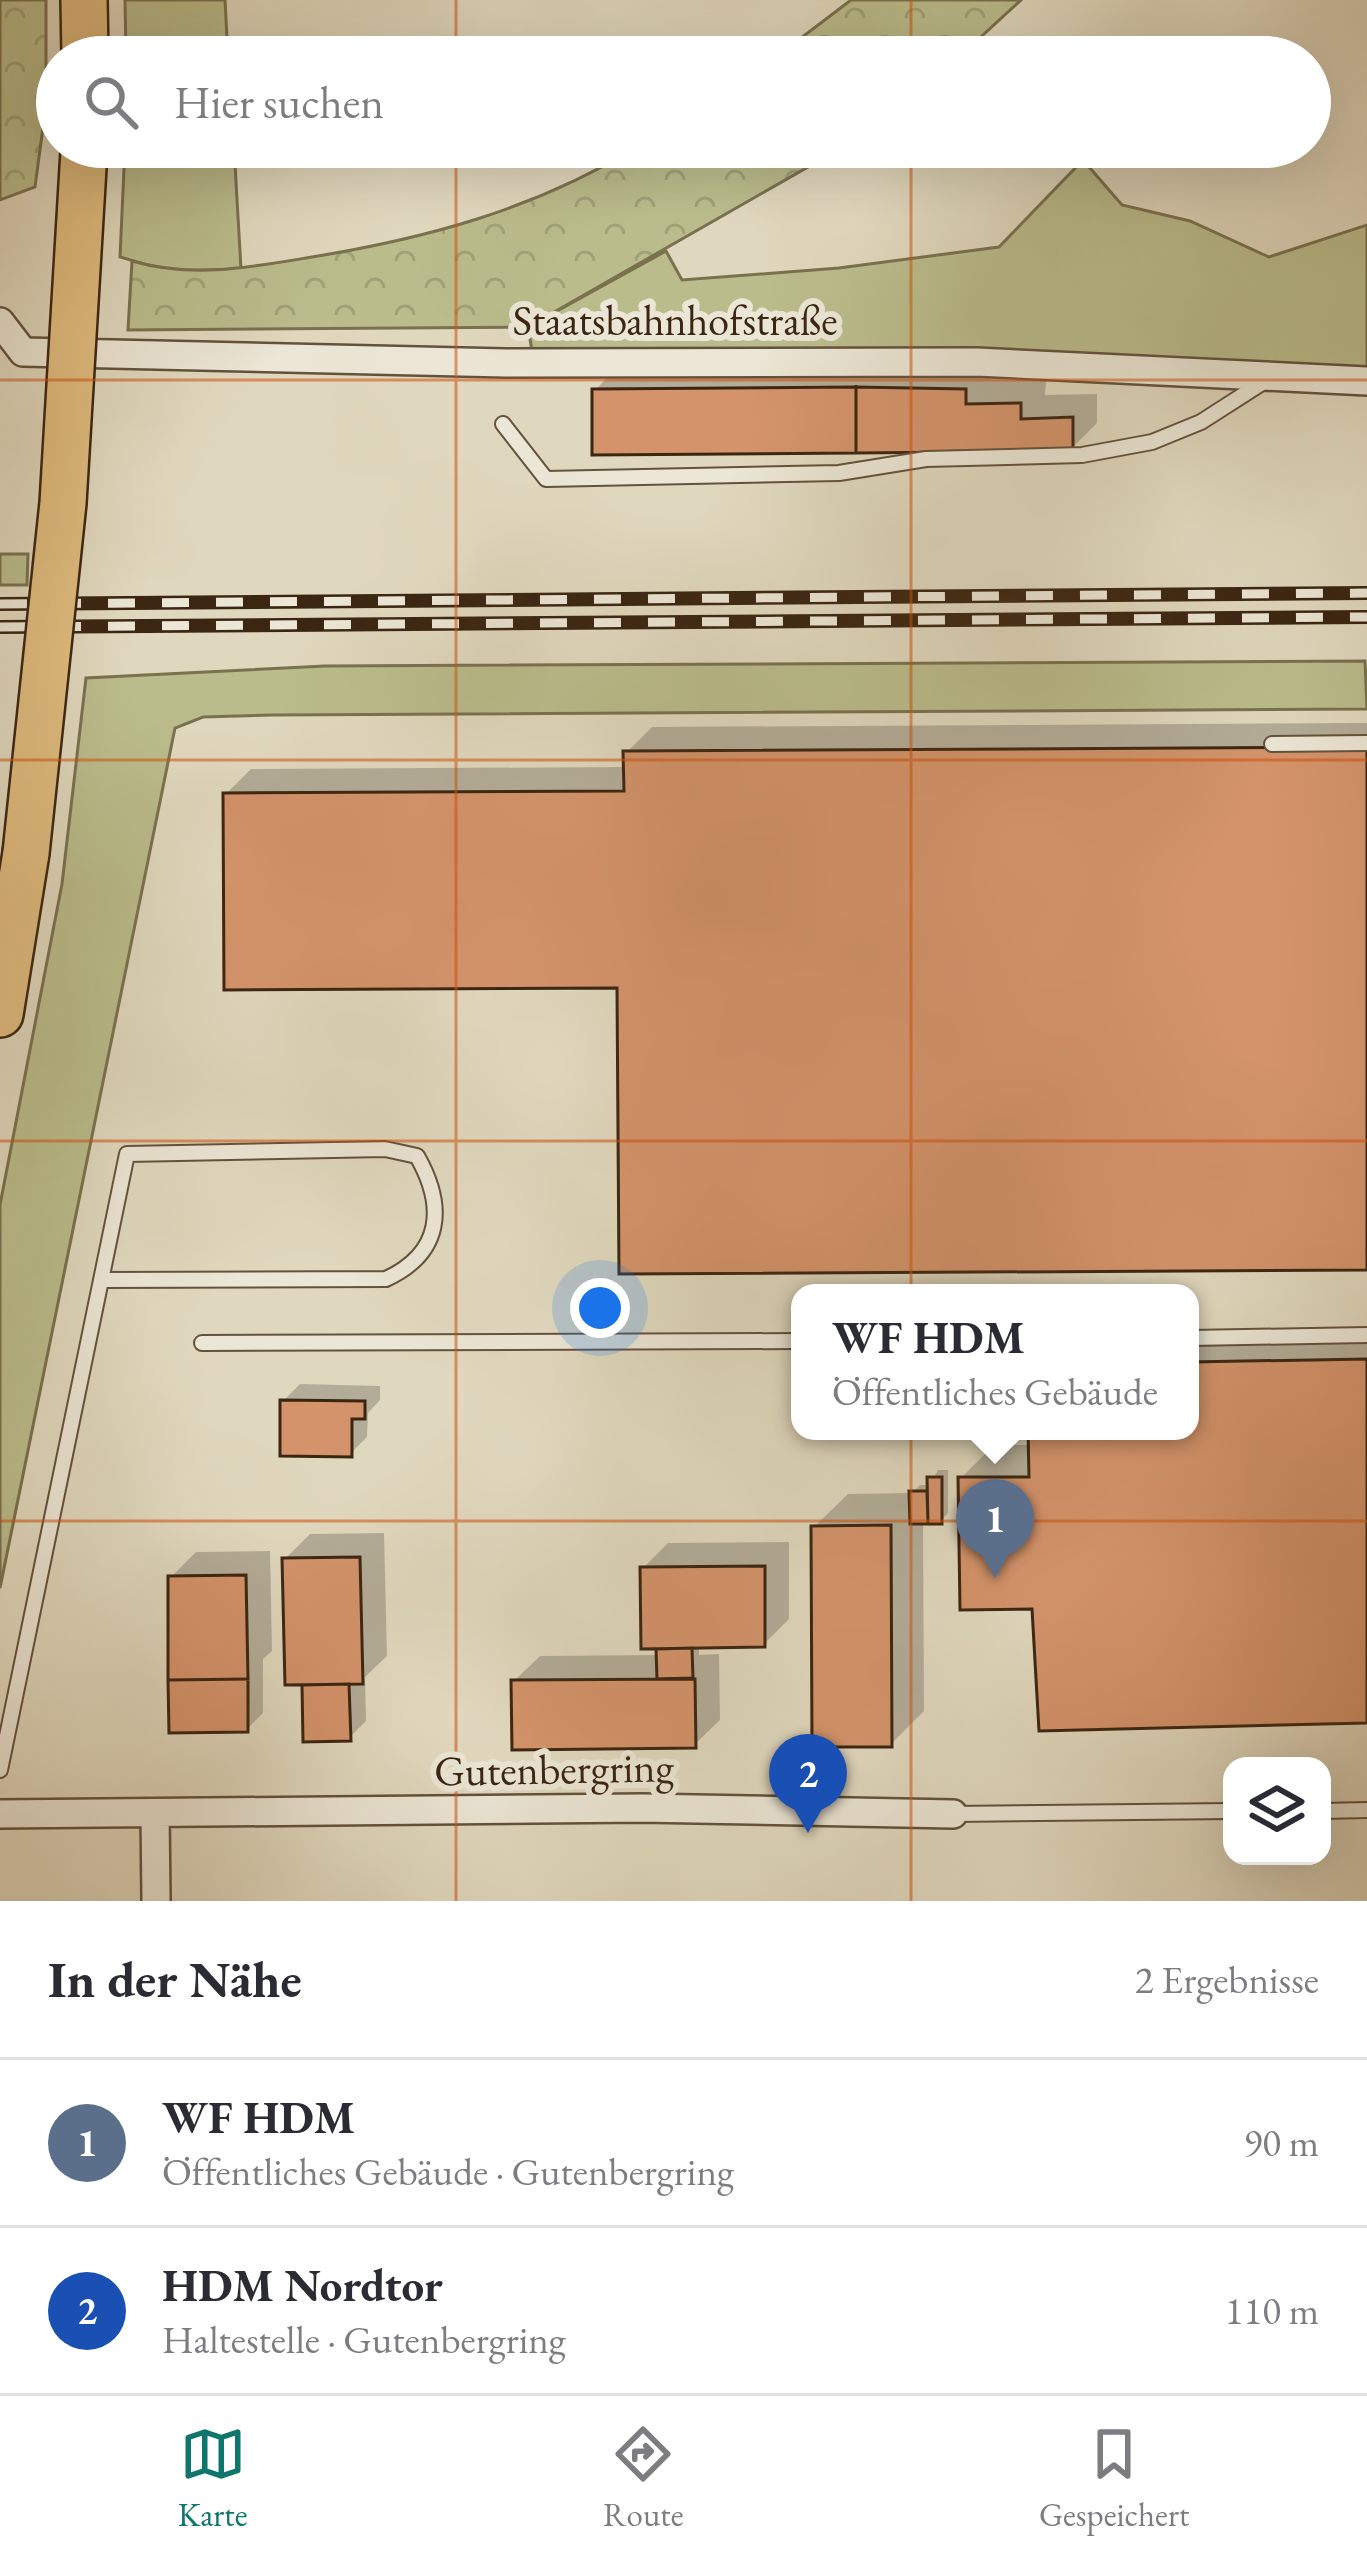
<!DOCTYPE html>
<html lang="de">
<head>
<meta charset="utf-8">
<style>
  :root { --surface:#fff; --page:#f2f2f3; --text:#2b2b33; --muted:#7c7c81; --line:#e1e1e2; --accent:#0f766e }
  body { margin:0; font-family:"EB Garamond",serif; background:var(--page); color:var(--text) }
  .controls { position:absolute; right:36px; bottom:36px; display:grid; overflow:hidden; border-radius:24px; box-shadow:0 12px 48px #0002 }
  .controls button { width:108px; height:108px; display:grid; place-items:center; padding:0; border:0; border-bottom:3px solid var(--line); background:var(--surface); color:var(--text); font:60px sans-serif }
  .you { position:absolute; left:600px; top:1308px; width:42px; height:42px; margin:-30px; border:9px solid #fff; border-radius:50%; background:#1a73e8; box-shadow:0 0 0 18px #1a73e833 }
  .badge { display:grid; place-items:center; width:78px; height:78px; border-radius:50%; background:var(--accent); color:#fff; font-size:39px; font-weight:700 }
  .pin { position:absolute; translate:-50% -99px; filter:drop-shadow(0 3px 6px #0008) }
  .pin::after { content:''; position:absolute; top:63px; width:42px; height:36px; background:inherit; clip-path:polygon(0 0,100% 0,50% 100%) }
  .popup { position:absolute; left:791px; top:1284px; width:408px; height:156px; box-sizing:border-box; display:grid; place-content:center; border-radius:24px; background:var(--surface); filter:drop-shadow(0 3px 9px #0005); font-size:39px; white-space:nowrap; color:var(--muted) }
  .popup b { font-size:45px; color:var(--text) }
  .popup::after { content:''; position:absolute; left:50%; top:100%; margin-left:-24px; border:24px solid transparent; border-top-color:var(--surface) }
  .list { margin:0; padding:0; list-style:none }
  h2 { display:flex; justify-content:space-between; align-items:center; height:156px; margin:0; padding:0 48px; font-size:51px }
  h2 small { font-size:39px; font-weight:400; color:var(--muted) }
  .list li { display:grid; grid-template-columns:78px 1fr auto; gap:36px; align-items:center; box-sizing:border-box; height:168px; padding:0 48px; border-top:3px solid var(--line) }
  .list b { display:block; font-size:45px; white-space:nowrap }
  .list p { margin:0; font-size:39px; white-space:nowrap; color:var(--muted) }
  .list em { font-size:39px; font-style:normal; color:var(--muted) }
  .icon { flex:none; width:66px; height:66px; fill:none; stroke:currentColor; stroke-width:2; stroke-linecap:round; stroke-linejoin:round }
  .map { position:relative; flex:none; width:1367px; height:1901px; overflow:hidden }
  .search { position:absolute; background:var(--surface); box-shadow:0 12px 48px #0002; left:36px; right:36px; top:36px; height:132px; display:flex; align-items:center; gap:30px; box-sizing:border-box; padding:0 42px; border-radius:66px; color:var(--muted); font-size:45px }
  .sheet { height:492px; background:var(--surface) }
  nav { display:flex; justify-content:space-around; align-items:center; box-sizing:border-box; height:168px; border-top:3px solid var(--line); background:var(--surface); font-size:33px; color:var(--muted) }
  nav a { display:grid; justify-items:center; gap:6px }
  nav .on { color:var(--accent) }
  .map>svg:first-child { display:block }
  .green { fill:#babc8c; stroke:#7a714f; stroke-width:3 }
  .forest { fill:url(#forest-crowns); stroke:#7a714f; stroke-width:3 }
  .shadow { fill:#0003 }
  .building { fill:#d4936b; stroke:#3b2612; stroke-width:3 }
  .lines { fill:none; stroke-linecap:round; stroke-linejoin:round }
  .lane-casing { stroke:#64523d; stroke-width:18 }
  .street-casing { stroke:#64523d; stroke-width:32 }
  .primary-casing { stroke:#3b2612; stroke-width:50 }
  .lane { stroke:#ebe6d5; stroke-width:14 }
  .street { stroke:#ebe6d5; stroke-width:27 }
  .primary { stroke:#e0bc7f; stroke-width:45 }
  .rail-casing { stroke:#3b2612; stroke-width:14 }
  .rail { stroke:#ebe6d5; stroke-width:9; stroke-dasharray:27; stroke-linecap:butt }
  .primary-bridge-casing { stroke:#3b2612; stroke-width:50; stroke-linecap:butt }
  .primary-bridge { stroke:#e0bc7f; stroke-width:45 }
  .grid { fill:none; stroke:#ce510d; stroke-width:3; stroke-opacity:0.55 }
  .labels { text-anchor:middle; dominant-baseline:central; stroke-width:12; stroke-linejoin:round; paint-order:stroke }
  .street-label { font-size:42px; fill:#3b2612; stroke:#ebe6d5 }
</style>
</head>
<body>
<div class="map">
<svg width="1367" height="1901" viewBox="0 0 1367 1901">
  <defs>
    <pattern id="forest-crowns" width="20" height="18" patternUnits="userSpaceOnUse" patternTransform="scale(3)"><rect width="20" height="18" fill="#babc8c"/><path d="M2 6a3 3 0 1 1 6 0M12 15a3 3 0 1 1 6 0" fill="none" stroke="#a1a178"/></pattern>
  </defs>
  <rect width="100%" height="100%" fill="#e0d8be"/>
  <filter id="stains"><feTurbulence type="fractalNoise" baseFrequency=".00167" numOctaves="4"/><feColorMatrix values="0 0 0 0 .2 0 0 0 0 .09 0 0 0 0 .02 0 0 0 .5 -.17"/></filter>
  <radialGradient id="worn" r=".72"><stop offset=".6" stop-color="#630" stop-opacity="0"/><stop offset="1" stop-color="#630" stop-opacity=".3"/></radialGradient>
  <path class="green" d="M125,0H225L228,57H126Z
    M125,147H234L241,269L168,271L120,257Z
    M1083,160L1122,205L1190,221L1269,257L1367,225V379L532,351L528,327L666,251L682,280L839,268L999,247Z
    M0,554H28L27,585H0Z
    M1365,661L1367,709L271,715L203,717L175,728L0,1588V1205L62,884L86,678L325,666Z"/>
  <path class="forest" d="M0,0H46V105L35,187L0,200Z
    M851,0H1021L959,57H776Z
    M637,147H843L528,327L128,330L132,261C190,278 247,268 306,258C425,239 533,210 637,147Z"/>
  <path class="shadow" d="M628,357L990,365V380L1046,379L1045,395L1097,394V423L1072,448L595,390Z
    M1367,723V1267L620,985L226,794L251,769L626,767V753L652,727Z
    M1367,1328V1720L1035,1606L961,1478L994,1445H1031V1431H1190V1331Z
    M300,1384L380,1386V1400L368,1413L367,1437L350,1454L283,1401Z
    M938,1470H948V1513L941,1521H923L924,1711L891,1744L814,1527L848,1494L912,1493L920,1485H930Z
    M384,1533L387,1656L365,1677L366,1721L349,1738L305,1686L310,1682L285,1559L310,1534Z
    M789,1542V1619L764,1644L699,1645V1655L719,1654L720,1720L694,1745L514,1681L540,1656L659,1655L643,1568L668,1543Z
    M270,1551L272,1651L263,1659V1713L247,1729L171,1577L196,1552Z"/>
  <path class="building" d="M856,387V453L592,455V389Z
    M856,387L966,389V404L1021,403V419L1073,417V451L856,453Z
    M1367,747V1270L619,1274L617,988L224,990L223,793L624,791L623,751Z
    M1367,1359V1723L1039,1731L1032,1609L960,1610L958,1477H1029L1028,1431H1190V1362Z
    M280,1400L365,1401V1419H352V1457L280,1456Z
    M927,1477H942V1524H928Z
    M909,1491H927L928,1524H910Z
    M891,1525L892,1747H812L811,1526Z
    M360,1557L363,1684L285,1685L282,1558Z
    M765,1566V1647L641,1649L640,1567Z
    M246,1575L248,1679L168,1680V1576Z
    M692,1648L693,1678L657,1679L656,1649Z
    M248,1679V1732L169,1733L168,1680Z
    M695,1679L696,1748L512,1750L511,1680Z
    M349,1684L351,1741L303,1742L302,1685Z"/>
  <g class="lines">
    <g class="lane-casing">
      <path id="lane" d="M503,424L546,479L839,473L926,459L1082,455L1152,442L1201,422L1268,379
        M1272,744L1367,743
        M1190,1338L1367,1335
        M202,1343L800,1341
        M0,1770L127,1154L385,1149L417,1156C446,1207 442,1253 386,1279L101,1280
        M1322,1811L1367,1810
        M953,1814L1232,1811"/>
    </g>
    <g class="street-casing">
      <path id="street" d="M0,322L23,352L506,363L977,362L1367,381
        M155,1813L156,1901
        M0,1814L642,1808L953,1814"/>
    </g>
    <g class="primary-casing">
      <path id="primary" d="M84,0L85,57
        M0,1014L26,853"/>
    </g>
    <use href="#lane" class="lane"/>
    <use href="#street" class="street"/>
    <use href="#primary" class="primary"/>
    <g class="rail-casing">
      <path id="rail" d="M0,604L1367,593
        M0,627L1367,617"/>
    </g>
    <use href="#rail" class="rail"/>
    <g class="primary-bridge-casing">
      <path id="primary-bridge" d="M26,853L63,503L84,151"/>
    </g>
    <use href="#primary-bridge" class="primary-bridge"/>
  </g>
  <path class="grid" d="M456,0V57M911,0V57M456,147V1901M911,147V1901M0,380H1367M0,760H1367M0,1141H1367M0,1521H1367"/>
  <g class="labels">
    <g class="street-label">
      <text x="675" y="320">Staatsbahnhofstraße</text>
      <text transform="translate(554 1769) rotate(-1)">Gutenbergring</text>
    </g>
  </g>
  <rect width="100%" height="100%" filter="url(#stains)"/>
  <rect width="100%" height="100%" fill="url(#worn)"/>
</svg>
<div class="controls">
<button><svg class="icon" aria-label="layers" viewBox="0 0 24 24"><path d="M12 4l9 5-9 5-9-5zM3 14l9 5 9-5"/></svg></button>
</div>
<div class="you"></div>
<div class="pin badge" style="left:995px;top:1578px;background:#5c6f8a">1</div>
<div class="popup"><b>WF HDM</b>Öffentliches Gebäude</div>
<div class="pin badge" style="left:808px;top:1833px;background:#1a4fb4">2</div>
<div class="search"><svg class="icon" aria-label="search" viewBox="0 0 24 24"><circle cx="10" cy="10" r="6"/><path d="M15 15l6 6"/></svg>Hier suchen</div>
</div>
<section class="sheet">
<h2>In der Nähe<small>2 Ergebnisse</small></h2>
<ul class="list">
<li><span class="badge" style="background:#5c6f8a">1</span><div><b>WF HDM</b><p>Öffentliches Gebäude · Gutenbergring</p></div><em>90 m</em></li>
<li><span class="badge" style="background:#1a4fb4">2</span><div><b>HDM Nordtor</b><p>Haltestelle · Gutenbergring</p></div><em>110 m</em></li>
</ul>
</section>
<nav>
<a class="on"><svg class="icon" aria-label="map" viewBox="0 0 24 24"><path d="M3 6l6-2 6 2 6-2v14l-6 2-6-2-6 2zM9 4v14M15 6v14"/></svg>Karte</a>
<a><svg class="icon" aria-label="directions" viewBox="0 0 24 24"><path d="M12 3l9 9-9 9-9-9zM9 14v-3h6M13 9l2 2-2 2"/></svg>Route</a>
<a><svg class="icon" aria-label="saved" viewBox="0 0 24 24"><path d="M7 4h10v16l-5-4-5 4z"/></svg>Gespeichert</a>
</nav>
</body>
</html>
